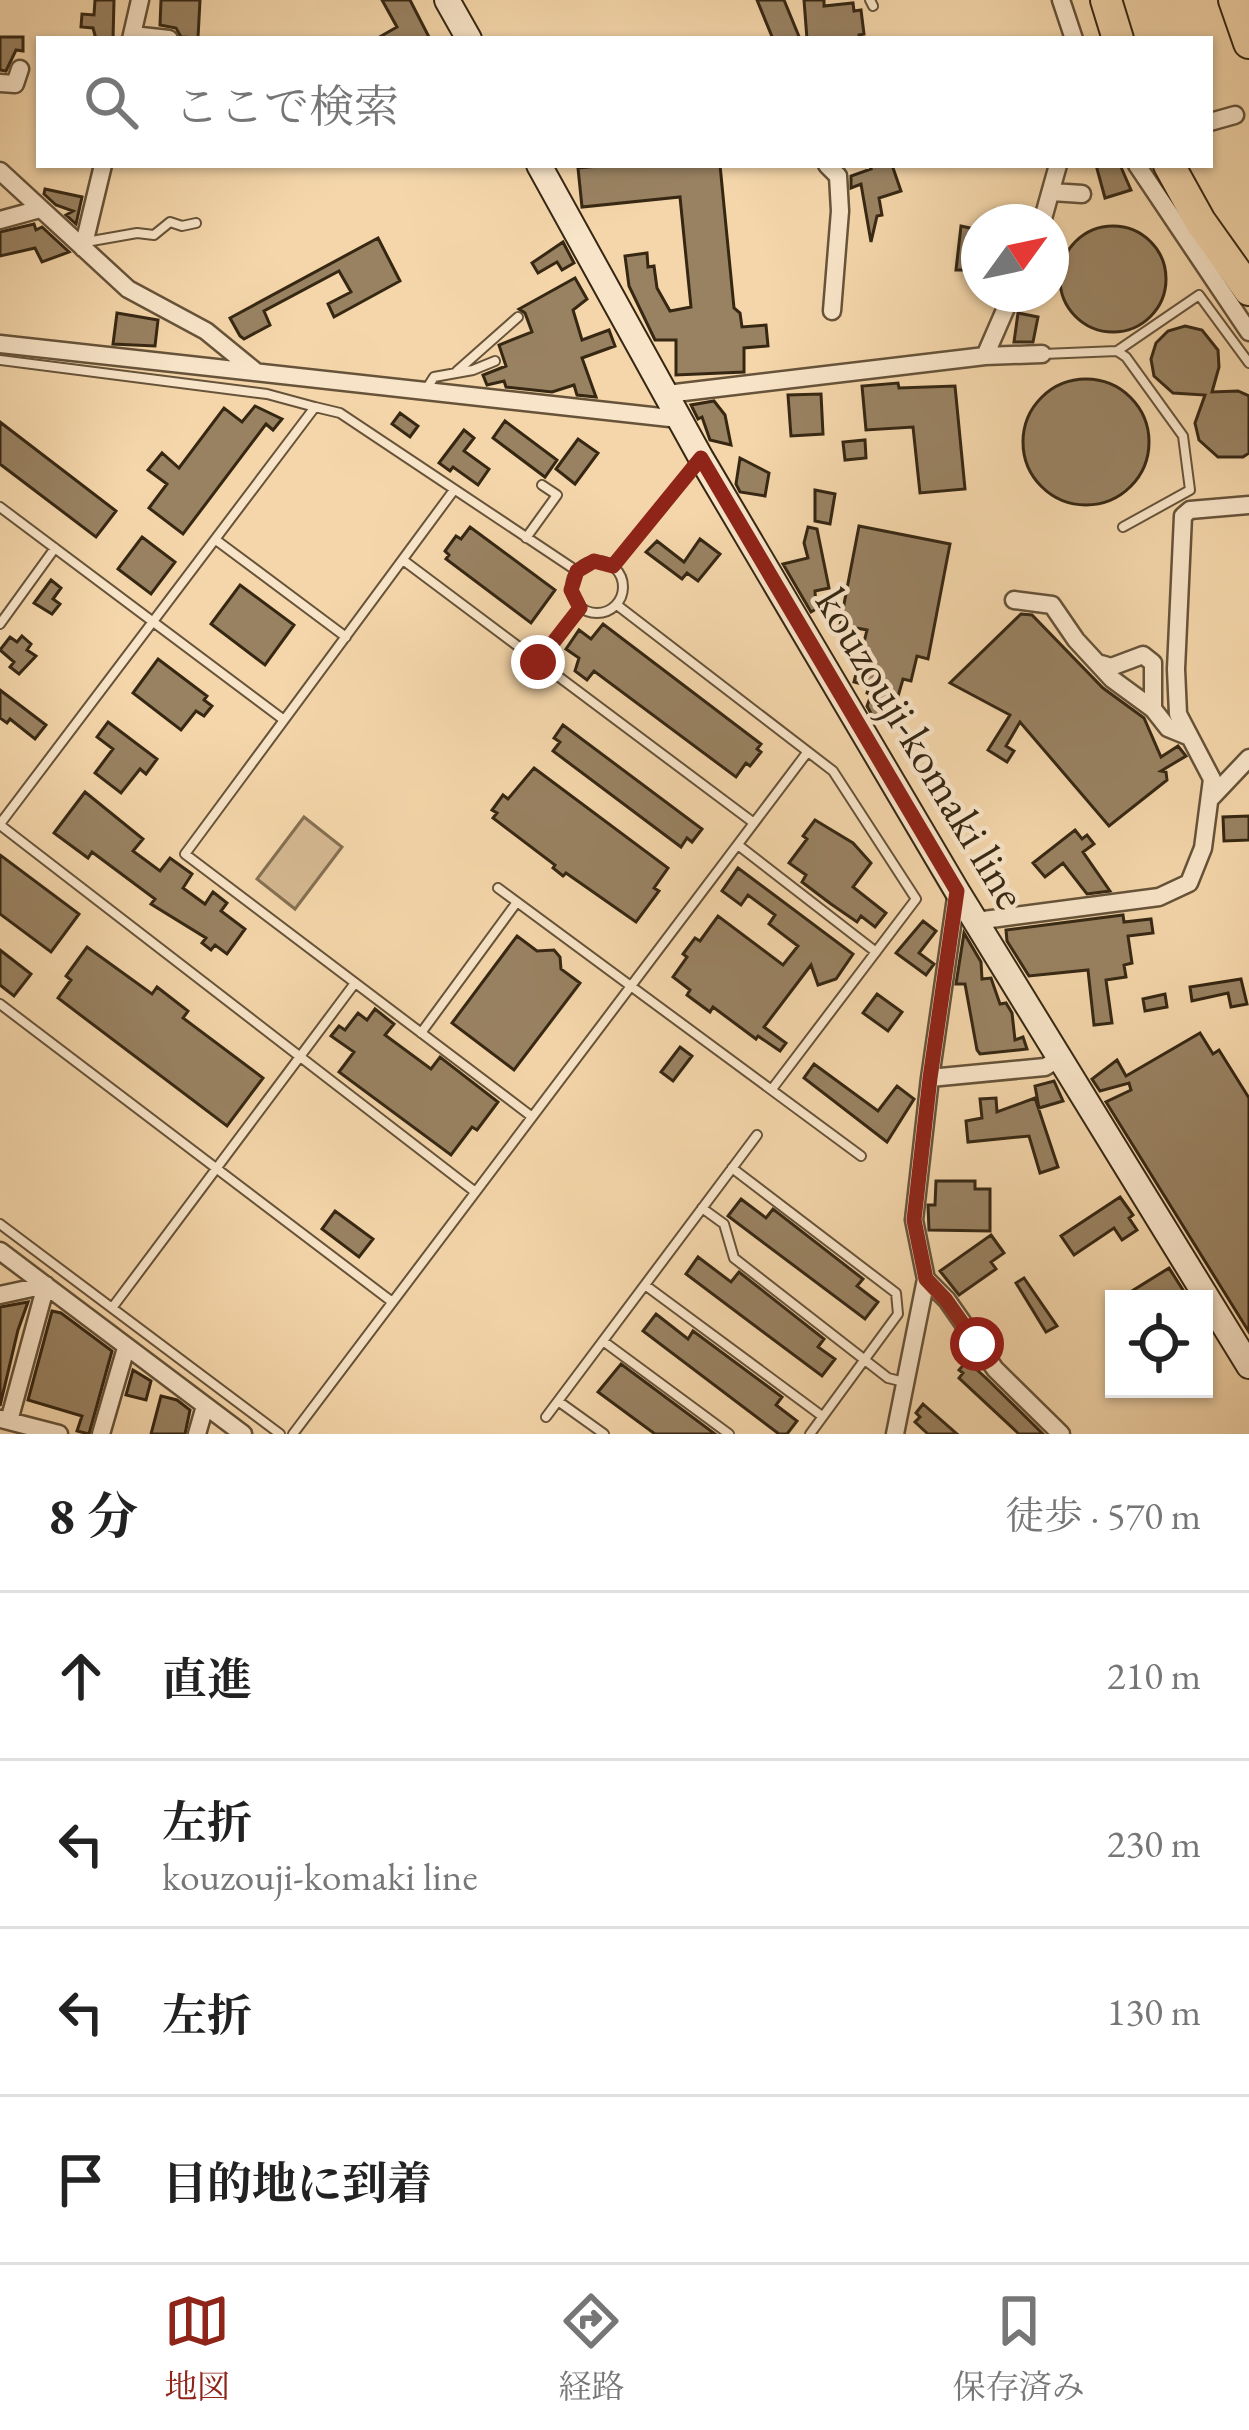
<!DOCTYPE html>
<html lang="ja">
<head>
<meta charset="utf-8">
<style>
  :root { --surface:#fff; --page:#f2f2f2; --text:#222; --muted:#767676; --line:#e0e0e0; --accent:#8f2418 }
  body { margin:0; font-family:"EB Garamond","Noto Serif JP",serif; background:var(--page); color:var(--text) }
  .controls { position:absolute; right:36px; bottom:36px; display:grid; overflow:hidden; border-radius:0px; box-shadow:0 3px 9px #0004 }
  .controls button { width:108px; height:108px; display:grid; place-items:center; padding:0; border:0; border-bottom:3px solid var(--line); background:var(--surface); color:var(--text); font:60px sans-serif }
  .compass { position:absolute; left:961px; top:204px; width:108px; height:108px; border-radius:50%; background:var(--surface); box-shadow:0 3px 9px #0004; rotate:57deg }
  .stop { position:absolute; width:36px; height:36px; margin:-27px; border:9px solid #8f2418; border-radius:50%; background:#fff }
  .stop.end { background:#8f2418; border-color:#fff; box-shadow:0 3px 12px #0008 }
  .list { margin:0; padding:0; list-style:none }
  h2 { display:flex; justify-content:space-between; align-items:center; height:156px; margin:0; padding:0 48px; font-size:51px }
  h2 small { font-size:39px; font-weight:400; color:var(--muted) }
  .list li { display:grid; grid-template-columns:78px 1fr auto; gap:36px; align-items:center; box-sizing:border-box; height:168px; padding:0 48px; border-top:3px solid var(--line) }
  .list b { display:block; font-size:45px; white-space:nowrap }
  .list p { margin:0; font-size:39px; white-space:nowrap; color:var(--muted) }
  .list em { font-size:39px; font-style:normal; color:var(--muted) }
  .icon { flex:none; width:66px; height:66px; fill:none; stroke:currentColor; stroke-width:2; stroke-linecap:round; stroke-linejoin:round }
  .map { position:relative; flex:none; width:1249px; height:1434px; overflow:hidden }
  .search { position:absolute; background:var(--surface); box-shadow:0 3px 9px #0004; left:36px; right:36px; top:36px; height:132px; display:flex; align-items:center; gap:30px; box-sizing:border-box; padding:0 42px; border-radius:0px; color:var(--muted); font-size:45px }
  .sheet { height:828px; background:var(--surface) }
  nav { display:flex; justify-content:space-around; align-items:center; box-sizing:border-box; height:168px; border-top:3px solid var(--line); background:var(--surface); font-size:33px; color:var(--muted) }
  nav a { display:grid; justify-items:center; gap:6px }
  nav .on { color:var(--accent) }
  .map>svg:first-child { display:block }
  .green { fill:#d4b890; stroke:#857052; stroke-width:3 }
  .building { fill:#998262; stroke:#362713; stroke-width:3 }
  .lines { fill:none; stroke-linecap:round; stroke-linejoin:round }
  .service-casing { stroke:#665339; stroke-width:12 }
  .minor-casing { stroke:#665339; stroke-width:21 }
  .secondary-casing { stroke:#362713; stroke-width:28 }
  .motorway-casing { stroke:#362713; stroke-width:34 }
  .service { stroke:#f8e4c8; stroke-width:8 }
  .minor { stroke:#f8e4c8; stroke-width:16 }
  .secondary { stroke:#f8e4c8; stroke-width:24 }
  .motorway { stroke:#f4d6aa; stroke-width:30 }
  .route { stroke:#8f2418; stroke-width:15 }
  .labels { text-anchor:middle; dominant-baseline:central; stroke-width:9; stroke-linejoin:round; paint-order:stroke }
  .street-label { font-size:45px; fill:#362713; stroke:#f8e4c8 }
</style>
</head>
<body>
<div class="map">
<svg width="1249" height="1434" viewBox="0 0 1249 1434">
  <rect width="100%" height="100%" fill="#f4d6aa"/>
  <filter id="stains"><feTurbulence type="fractalNoise" baseFrequency=".00167" numOctaves="4"/><feColorMatrix values="0 0 0 0 .2 0 0 0 0 .09 0 0 0 0 .02 0 0 0 .5 -.17"/></filter>
  <radialGradient id="worn" r=".72"><stop offset=".6" stop-color="#630" stop-opacity="0"/><stop offset="1" stop-color="#630" stop-opacity=".3"/></radialGradient>
  <path class="green" d="M304,817L342,847L295,909L257,879Z"/>
  <path class="building" d="M95,0H114L113,39H96L93,28L81,27L82,14L94,15Z
    M161,0H200L198,38L181,37L176,28L160,25Z
    M382,0H410L430,39H376L397,27Z
    M757,0H784L800,39H773Z
    M804,0H824V6L853,3L854,11L861,10L864,34L859,35V39H807Z
    M0,37H23V51L16,50L6,71L0,70Z
    M609,165H720L734,308L740,313L742,327L766,325L768,346L744,348V372L676,375V340H655L629,286L625,256L647,253L648,267L654,266L657,288L670,311L691,307L680,197L582,207L578,168Z
    M869,165H892L901,191L879,198L882,215L877,216L871,242L861,184L851,188V176L871,169Z
    M1096,165H1120L1131,190L1105,198Z
    M45,189L82,197L76,224L66,215L73,211L56,205L44,194Z
    M34,224L36,230L42,227L69,252L42,262L35,248L0,256V232Z
    M1060 279a53 53 0 1 1 106 0a53 53 0 1 1-106 0Z
    M961,226L979,230V279L967,276L968,270H956Z
    M378,238L400,281L334,317L328,304L351,292L339,271L264,311L270,325L244,339L240,336L230,318Z
    M563,242L574,263L562,270L557,262L538,273L532,263Z
    M575,278L587,299L573,310L582,340L609,330L615,346L582,358L596,397L577,395L574,385L552,392L506,387L504,381L487,385L483,375L506,366L499,345L532,332L525,313L519,309Z
    M117,313L158,320L155,346L113,344Z
    M1018,313L1038,317L1033,342H1014Z
    M1185,326L1202,330L1218,350L1219,367L1212,392L1238,391L1249,396V453L1243,457H1218L1199,440L1195,423L1205,395L1173,393L1154,376L1151,359L1156,343L1168,331Z
    M1023 442a63 63 0 1 1 126 0a63 63 0 1 1-126 0Z
    M898,383L899,388L955,386L965,489L920,493L913,427L866,430L862,386Z
    M821,394L823,434L791,436L788,395Z
    M714,401L725,415L731,445L710,440L702,417L698,419L691,405Z
    M255,406L282,419L273,430L266,424L183,534L149,508L167,484L148,470L162,453L179,468L224,408L242,422Z
    M400,413L418,426L410,437L392,424Z
    M505,421L557,460L545,477L493,438Z
    M0,422L116,511L96,537L0,464Z
    M464,430L474,438L464,451L489,469L478,485L453,467L450,471L439,463Z
    M578,439L598,453L575,484L556,469Z
    M865,440L866,458L845,460L843,442Z
    M740,458L769,473L765,496L740,492L736,484Z
    M815,490L835,494L830,524L815,521Z
    M859,526L950,544L928,659L917,656L911,681L903,679L892,717L886,715L884,720L872,715L867,706L871,695L867,693L869,686L854,682L867,630L840,625Z
    M470,527L555,590L531,623L446,559L449,555L445,551L456,536L461,539Z
    M808,527L817,529L829,588L815,591L816,609L811,612L783,564L808,558L804,543Z
    M142,537L175,562L151,594L118,569Z
    M700,539L720,554L698,581L687,573L682,579L646,552L657,541L684,562Z
    M51,580L61,588L53,599L60,604L52,614L34,603Z
    M240,585L294,625L265,665L211,624Z
    M1021,614L1032,615L1103,688L1144,718L1161,757L1178,746L1186,756L1161,771L1166,772L1167,780L1109,826L1020,722L1006,746L1014,751L1007,762L988,750L1010,715L950,683Z
    M603,624L761,744L757,749L761,752L750,766L746,763L736,777L594,671L587,680L575,671L579,658L566,649L579,630L591,639Z
    M22,636L31,644L27,650L36,656L19,674L10,667L14,662L0,650L10,637L17,642Z
    M158,659L207,696L204,700L212,706L204,716L196,711L181,730L133,693Z
    M0,690L46,725L35,739L10,719L7,723L0,718Z
    M108,722L157,759L146,774L140,769L121,793L95,773L113,749L97,737Z
    M563,725L702,829L692,842L687,838L681,847L553,751L560,742L554,738Z
    M534,768L668,868L654,888L659,891L636,922L566,873L563,876L553,868L555,865L493,818L497,813L492,810L503,795L508,799Z
    M85,792L143,839L133,851L160,871L170,858L192,874L183,888L205,904L213,892L227,903L221,911L245,929L227,954L215,945L211,950L202,943L206,938L151,904L155,899L92,852L88,858L54,833Z
    M1249,816V840L1224,841L1223,817Z
    M815,820L853,843L871,863L853,887L886,913L875,927L861,916L857,922L831,904L802,882L806,875L789,863L807,839L803,836Z
    M1075,830L1082,839L1087,835L1094,844L1083,852L1110,891L1087,894L1063,863L1045,877L1033,863Z
    M0,855L79,914L51,952L0,914Z
    M738,868L853,954L836,979L818,985L811,965L764,1027L786,1043L780,1051L758,1036L756,1039L713,1007L710,1012L687,995L690,990L673,977L687,957L683,954L695,938L700,941L718,916L783,965L798,946L769,924L775,915L748,895L741,905L722,891Z
    M1123,915L1124,922L1151,919L1153,933L1128,936L1132,963L1124,965L1126,977L1106,980L1112,1023L1094,1025L1088,970L1029,976L1007,941L1006,930Z
    M923,921L936,931L919,953L934,964L926,975L896,953Z
    M964,933L981,962L982,979L991,978L1000,1004L1006,1003L1012,1013L1015,1040L1023,1037L1027,1049L980,1054L977,1050L965,984H956Z
    M517,936L537,951L554,950L560,957L561,969L580,983L514,1070L452,1023Z
    M87,947L152,994L157,987L188,1011L183,1018L263,1078L227,1126L58,998L71,980L66,976Z
    M0,950L31,974L14,996L0,985Z
    M1241,979L1247,1004L1231,1007L1228,993L1192,1001L1190,987Z
    M877,994L902,1012L888,1031L863,1013Z
    M1165,994L1167,1007L1145,1011L1143,999Z
    M375,1009L394,1024L385,1035L431,1069L440,1057L498,1102L477,1130L472,1127L451,1155L339,1072L354,1052L331,1036L339,1026L345,1030L358,1013L367,1020Z
    M1200,1033L1213,1054L1219,1050L1249,1098V1332L1106,1102L1131,1090L1129,1083L1100,1091L1092,1079L1117,1060L1126,1076Z
    M680,1047L692,1056L673,1081L661,1072Z
    M814,1064L878,1111L897,1086L914,1099L887,1142L804,1078Z
    M1054,1081L1063,1101L1039,1108L1035,1086Z
    M996,1098L997,1112L1035,1098L1058,1167L1040,1173L1029,1136L968,1142L966,1121L982,1118L980,1099Z
    M936,1181H975V1189H990V1231L929,1230L928,1205H935Z
    M1120,1197L1133,1215L1129,1218L1137,1230L1122,1240L1114,1228L1074,1255L1061,1236Z
    M741,1199L766,1218L773,1209L863,1279L857,1286L878,1302L865,1319L728,1216Z
    M335,1211L373,1239L359,1257L322,1229Z
    M991,1235L1004,1253L991,1262L996,1269L959,1295L940,1271Z
    M698,1257L731,1282L739,1272L824,1339L818,1347L835,1359L822,1376L686,1274Z
    M1169,1268L1183,1290L1169,1299H1119Z
    M1024,1278L1057,1326L1046,1332L1016,1283Z
    M28,1302L18,1330L0,1406V1307Z
    M52,1311L61,1313L112,1351L89,1434L77,1431L82,1416L28,1400Z
    M656,1314L688,1339L693,1331L782,1397L776,1405L797,1421L787,1434H779L643,1331Z
    M967,1361L986,1378L1043,1434H1019L959,1378L963,1373L959,1370Z
    M621,1364L715,1434H655L598,1392Z
    M133,1370L151,1381L146,1400L126,1395Z
    M161,1396L177,1400L190,1410L185,1434H151Z
    M923,1404L957,1434H928L915,1422L920,1417L916,1413Z"/>
  <g class="lines">
    <g class="service-casing">
      <path id="service" d="M870,0L873,6
        M86,242L137,233L154,235L170,222L182,226L196,223
        M1117,351L1199,295L1249,363
        M1043,354L1117,351L1126,357L1183,436L1190,490L1123,527
        M0,360L267,394L315,407
        M457,371L518,317
        M427,388L434,377L473,370L495,361
        M454,490L185,854L531,1116
        M0,507L284,720
        M526,538L557,495L542,485
        M216,540L346,637
        M403,560L754,823
        M571 587a26 26 0 1 1 52 0a26 26 0 1 1-52 0Z
        M613,566L696,464
        M617,605L833,771L916,899L772,1089
        M0,624L55,548
        M539,661L580,608
        M0,824L315,407L340,413L577,571
        M0,825L474,1191
        M738,845L876,952
        M498,888L861,1156
        M0,1004L391,1301
        M421,1033L517,902
        M732,1168L896,1293L898,1314L810,1434
        M702,1208L724,1224L734,1258L888,1378L904,1382
        M0,1224L280,1434
        M645,1285L822,1416
        M112,1308L355,983
        M603,1341L729,1434
        M558,1401L604,1434
        M546,1417L757,1135
        M293,1434L806,754"/>
    </g>
    <g class="minor-casing">
      <path id="minor" d="M1061,0L1074,39
        M132,35L169,39
        M131,39L140,0
        M0,83L15,84L20,69
        M1210,122L1235,115
        M827,165L838,176L840,211L832,311
        M1137,165L1249,332
        M0,171L128,289L206,331L255,371
        M1052,192L1082,194
        M0,220L40,209
        M1042,222L1058,165
        M83,248L103,165
        M0,344L679,419
        M985,356L1012,294
        M667,394L985,356L1042,354
        M1014,600L1052,605L1076,640L1112,679L1153,709L1168,728L1190,737
        M1101,664L1111,667L1143,655L1153,663V709
        M1212,797L1249,758
        M976,921L1159,897L1189,883L1203,848L1212,779L1178,714L1176,669L1183,516L1190,510L1249,505
        M930,1078L1045,1067L1060,1058
        M0,1251L243,1434
        M926,1279L947,1300L995,1369L1061,1434
        M0,1295L46,1285L9,1421
        M1,1419L59,1434
        M101,1434L126,1348
        M197,1434L205,1406
        M895,1434L926,1279L914,1220L930,1078L957,891"/>
    </g>
    <g class="secondary-casing">
      <path id="secondary" d="M447,0L469,39
        M539,165L701,458L957,891L1249,1366"/>
    </g>
    <g class="motorway-casing">
      <path id="motorway" d="M1106,0L1118,39
        M1234,0L1249,43
        M1169,165L1200,221L1249,290"/>
    </g>
    <use href="#service" class="service"/>
    <use href="#minor" class="minor"/>
    <use href="#secondary" class="secondary"/>
    <use href="#motorway" class="motorway"/>
  </g>
  <g class="lines">
    <path class="route" d="M538,662L580,608L571,590L577,571L594,561L613,566L701,458L957,891L930,1078L914,1220L926,1279L946,1300L977,1344"/>
  </g>
  <g class="labels">
    <g class="street-label">
      <text transform="translate(922 748) rotate(59)">kouzouji-komaki line</text>
    </g>
  </g>
  <rect width="100%" height="100%" filter="url(#stains)"/>
  <rect width="100%" height="100%" fill="url(#worn)"/>
</svg>
<div class="controls">
<button><svg class="icon" aria-label="locate" viewBox="0 0 24 24"><circle cx="12" cy="12" r="6"/><path d="M12 2v4M12 18v4M2 12h4M18 12h4"/></svg></button>
</div>
<svg class="compass" viewBox="-18 -18 36 36"><path d="M0-13l5 13h-10z" fill="#e53935"/><path d="M0 13l5-13h-10z" fill="#767676"/></svg>
<div class="stop" style="left:977px;top:1344px"></div>
<div class="stop end" style="left:538px;top:662px"></div>
<div class="search"><svg class="icon" aria-label="search" viewBox="0 0 24 24"><circle cx="10" cy="10" r="6"/><path d="M15 15l6 6"/></svg>ここで検索</div>
</div>
<section class="sheet">
<h2>8 分<small>徒歩 · 570 m</small></h2>
<ul class="list">
<li><svg class="icon" aria-label="ahead" viewBox="0 0 24 24"><path d="M12 20V5M6 11l6-6 6 6"/></svg><div><b>直進</b></div><em>210 m</em></li>
<li><svg class="icon" aria-label="left" viewBox="0 0 24 24"><path d="M17 20v-9H6M10 6l-5 5 5 5"/></svg><div><b>左折</b><p>kouzouji-komaki line</p></div><em>230 m</em></li>
<li><svg class="icon" aria-label="left" viewBox="0 0 24 24"><path d="M17 20v-9H6M10 6l-5 5 5 5"/></svg><div><b>左折</b></div><em>130 m</em></li>
<li><svg class="icon" aria-label="arrive" viewBox="0 0 24 24"><path d="M6 21V4h12l-3 4 3 4H6"/></svg><div><b>目的地に到着</b></div></li>
</ul>
</section>
<nav>
<a class="on"><svg class="icon" aria-label="map" viewBox="0 0 24 24"><path d="M3 6l6-2 6 2 6-2v14l-6 2-6-2-6 2zM9 4v14M15 6v14"/></svg>地図</a>
<a><svg class="icon" aria-label="directions" viewBox="0 0 24 24"><path d="M12 3l9 9-9 9-9-9zM9 14v-3h6M13 9l2 2-2 2"/></svg>経路</a>
<a><svg class="icon" aria-label="saved" viewBox="0 0 24 24"><path d="M7 4h10v16l-5-4-5 4z"/></svg>保存済み</a>
</nav>
</body>
</html>
